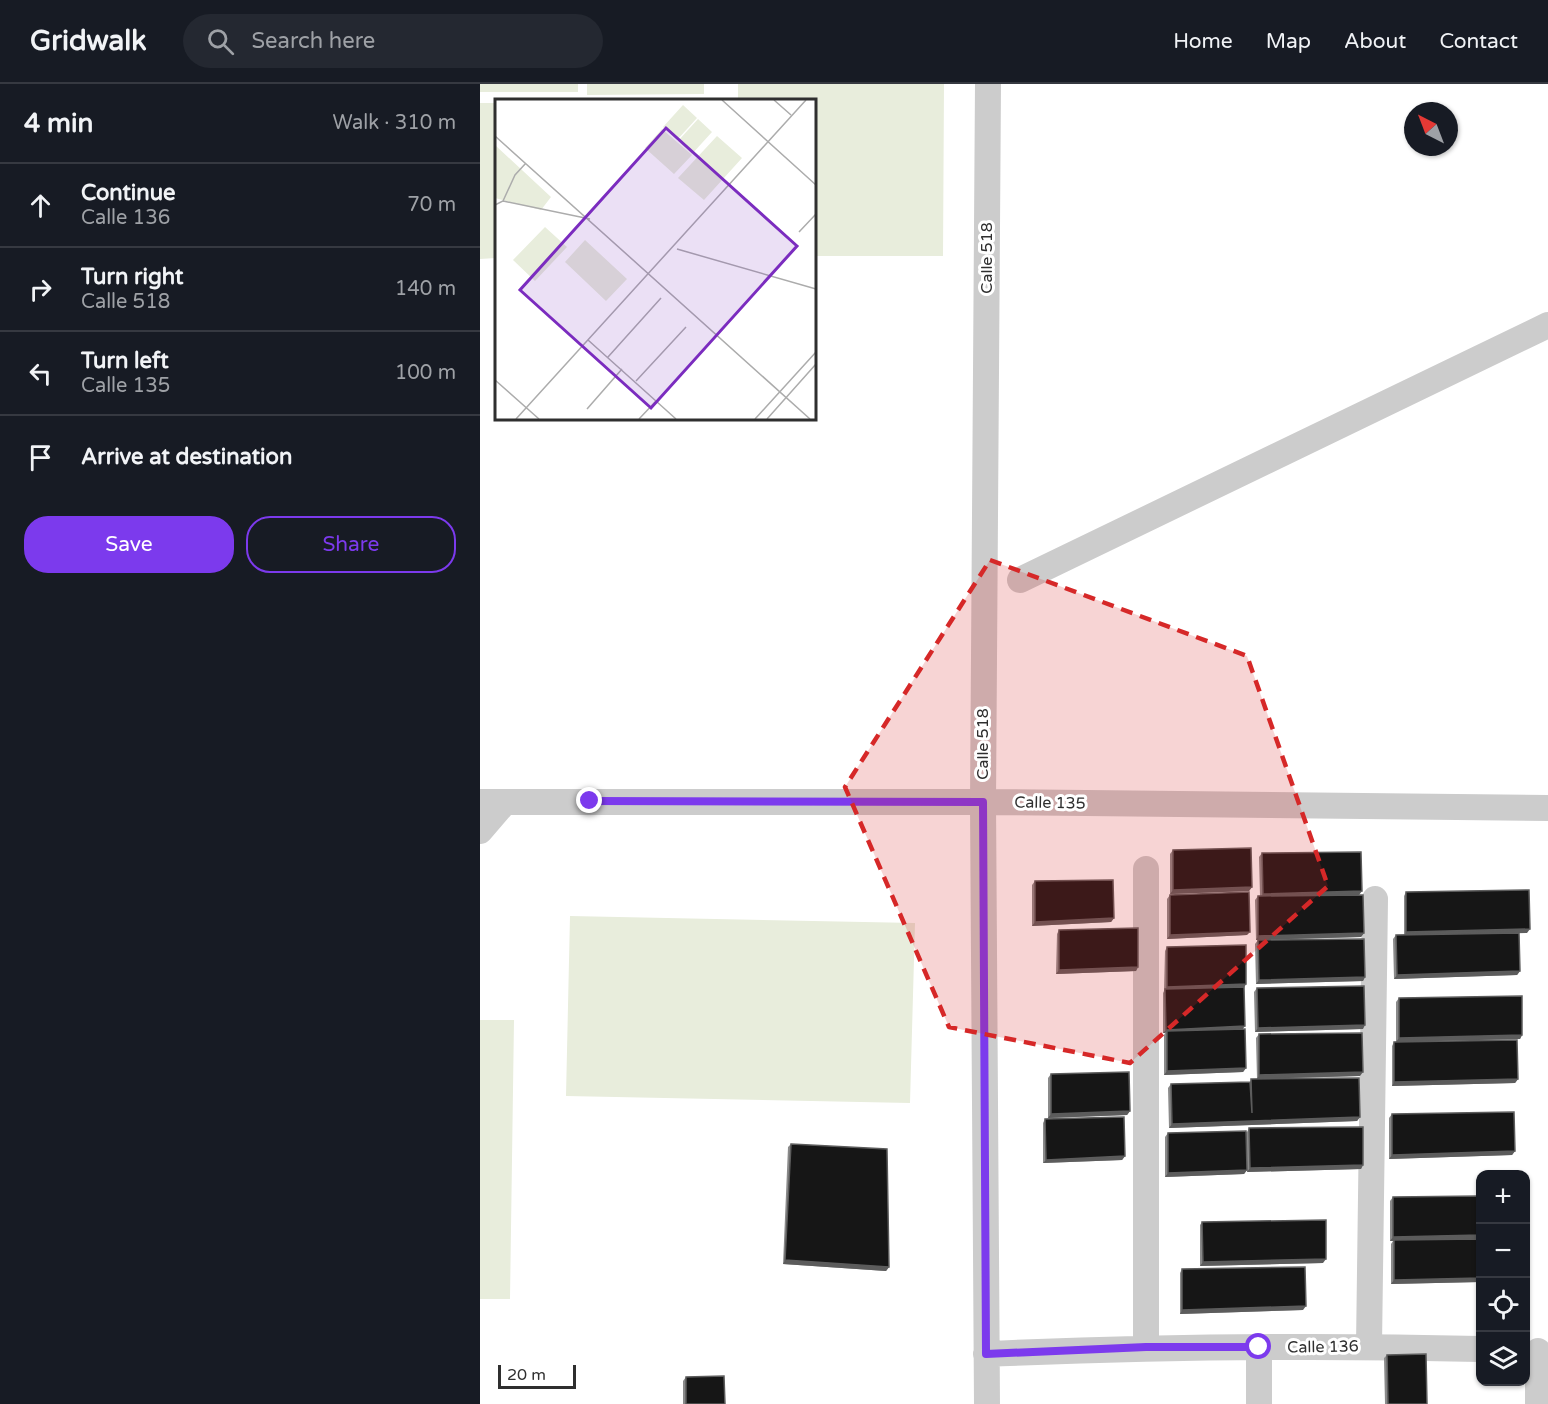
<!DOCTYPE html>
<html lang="en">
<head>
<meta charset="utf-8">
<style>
  :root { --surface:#171b24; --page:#242831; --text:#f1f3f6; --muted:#9ea1a6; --line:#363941; --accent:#7c3aed }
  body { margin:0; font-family:"Varela Round",sans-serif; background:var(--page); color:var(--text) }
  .controls { position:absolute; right:18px; bottom:18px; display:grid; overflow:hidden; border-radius:12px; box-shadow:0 2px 4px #0004 }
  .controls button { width:54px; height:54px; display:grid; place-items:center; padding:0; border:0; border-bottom:2px solid var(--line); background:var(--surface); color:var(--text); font:30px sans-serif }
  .compass { position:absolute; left:924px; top:18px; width:54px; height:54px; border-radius:50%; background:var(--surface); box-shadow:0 2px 4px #0004; rotate:318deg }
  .scale { position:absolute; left:18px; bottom:15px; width:78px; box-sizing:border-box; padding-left:6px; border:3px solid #2f2f2f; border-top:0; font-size:16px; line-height:21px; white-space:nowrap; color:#2f2f2f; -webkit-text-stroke:4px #fff; paint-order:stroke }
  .stop { position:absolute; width:18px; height:18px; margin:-14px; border:4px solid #7c3aed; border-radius:50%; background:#fff }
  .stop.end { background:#7c3aed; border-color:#fff; box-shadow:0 2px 6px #0008 }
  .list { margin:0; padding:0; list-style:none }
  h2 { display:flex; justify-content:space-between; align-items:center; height:78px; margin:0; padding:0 24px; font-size:26px }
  h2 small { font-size:20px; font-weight:400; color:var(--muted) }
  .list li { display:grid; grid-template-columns:39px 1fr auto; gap:18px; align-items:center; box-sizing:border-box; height:84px; padding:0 24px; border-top:2px solid var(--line) }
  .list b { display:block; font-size:22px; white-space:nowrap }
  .list p { margin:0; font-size:20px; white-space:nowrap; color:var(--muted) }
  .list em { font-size:20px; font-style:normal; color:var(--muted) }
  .actions { display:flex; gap:12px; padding:18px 24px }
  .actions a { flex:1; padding:14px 0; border:2px solid var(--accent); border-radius:24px; text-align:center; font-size:21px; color:var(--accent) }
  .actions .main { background:var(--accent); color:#fff }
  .icon { flex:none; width:33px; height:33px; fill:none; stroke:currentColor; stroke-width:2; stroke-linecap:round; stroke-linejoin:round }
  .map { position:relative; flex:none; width:1068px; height:1320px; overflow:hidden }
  header { display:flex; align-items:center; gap:36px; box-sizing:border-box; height:84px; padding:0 30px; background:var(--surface); border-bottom:2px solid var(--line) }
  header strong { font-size:28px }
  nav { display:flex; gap:33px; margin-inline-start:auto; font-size:21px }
  .search { width:420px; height:54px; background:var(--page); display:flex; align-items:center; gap:15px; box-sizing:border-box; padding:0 21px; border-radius:33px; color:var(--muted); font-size:22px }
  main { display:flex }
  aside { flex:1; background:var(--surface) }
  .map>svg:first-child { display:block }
  .green { fill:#e8eddc }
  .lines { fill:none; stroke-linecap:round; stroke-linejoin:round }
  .street { stroke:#ccc; stroke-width:26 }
  .wall { fill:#8a8a8a }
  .shaded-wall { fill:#5c5c5c }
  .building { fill:#161616; stroke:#5c5c5c; stroke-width:1.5 }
  .route { stroke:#7c3aed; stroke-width:8 }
  .marked { fill:#d62828; fill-opacity:0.2; stroke:#d62828; stroke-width:4.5; stroke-dasharray:12 8; stroke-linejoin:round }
  .labels { text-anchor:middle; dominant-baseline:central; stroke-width:6; stroke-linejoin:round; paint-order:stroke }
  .street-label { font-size:16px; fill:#2f2f2f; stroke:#fff }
  .inset-road { fill:none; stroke:#acacac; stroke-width:1.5 }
  .view { fill:#7b2cbf; fill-opacity:0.15; stroke:#7b2cbf; stroke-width:3 }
  .inset-edge { fill:none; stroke:#2f2f2f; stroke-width:3 }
</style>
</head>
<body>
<header>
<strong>Gridwalk</strong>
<div class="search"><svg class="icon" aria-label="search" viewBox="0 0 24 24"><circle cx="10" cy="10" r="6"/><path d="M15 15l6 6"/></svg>Search here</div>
<nav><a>Home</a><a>Map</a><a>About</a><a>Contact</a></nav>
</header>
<main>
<aside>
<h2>4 min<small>Walk · 310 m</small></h2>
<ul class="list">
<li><svg class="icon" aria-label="ahead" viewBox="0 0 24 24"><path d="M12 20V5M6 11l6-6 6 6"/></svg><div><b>Continue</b><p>Calle 136</p></div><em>70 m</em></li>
<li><svg class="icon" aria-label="right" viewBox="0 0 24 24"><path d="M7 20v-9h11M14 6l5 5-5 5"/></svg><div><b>Turn right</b><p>Calle 518</p></div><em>140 m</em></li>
<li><svg class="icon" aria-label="left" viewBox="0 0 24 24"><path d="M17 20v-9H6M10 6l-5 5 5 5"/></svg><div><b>Turn left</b><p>Calle 135</p></div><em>100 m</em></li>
<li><svg class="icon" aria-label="arrive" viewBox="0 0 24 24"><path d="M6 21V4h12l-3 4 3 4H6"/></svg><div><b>Arrive at destination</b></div></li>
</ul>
<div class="actions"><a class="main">Save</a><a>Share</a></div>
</aside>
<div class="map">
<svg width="1068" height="1320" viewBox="0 0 1068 1320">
  <rect width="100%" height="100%" fill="#fff"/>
  <path class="green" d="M0,0H98V8H0Z
    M107,0H224V10L107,11Z
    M258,0H464L463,172H335L334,16H258Z
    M0,19H16V174L0,175Z
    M90,832L435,839L430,1019L86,1012Z
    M0,936H34L30,1215H0Z"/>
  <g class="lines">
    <path class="street" d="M540,496L1068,241
      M0,718H503L1068,724
      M0,747L25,718
      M889,1262L895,815
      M666,1263V785
      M506,1270C671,1263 836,1261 1000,1265
      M507,1320L503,718L508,0
      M779,1320V1263
      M1058,1320V1267"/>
  </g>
  <path class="wall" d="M693,766L772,803L769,807L690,810V770Z
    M782,769L880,811L884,849L881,853L780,856L885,893L883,897L776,900L775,860L778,856H776L775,816L778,812H780L779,773Z
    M555,797L634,834L631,838L552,842V801Z
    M926,808L1047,849H1039L1040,887L1037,891L914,895L913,855L916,851H924V812Z
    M690,811L767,851L687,855V815Z
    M579,846L658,883L656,887L576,890L577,850Z
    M687,863L764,903L763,945L766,984L763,988L684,991V951L685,949H683V909L684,907L685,867Z
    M777,904L883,945L775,948L774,908Z
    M919,914L1042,951L1040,955L941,957L1038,995L1035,999L912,1002V962L914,958H916V918Z
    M779,950L880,992L777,995L776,954Z
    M571,990L650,1027L647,1031L568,1034V994Z
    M771,995L880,1033L877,1037L689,1044L688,1004L691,1000L770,998Z
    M912,1030L1035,1067L1032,1071L909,1075V1034Z
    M565,1035L645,1072L642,1076L563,1079V1039Z
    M769,1044L883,1081L881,1085L767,1088V1086L764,1090L685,1093V1053L688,1049L767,1048Z
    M311,1060L409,1183L406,1187L303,1180L308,1063Z
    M1000,1112V1198L911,1200V1160L913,1157H910V1117L913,1113Z
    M722,1138L843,1179L720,1182V1141Z
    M702,1185L823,1226L700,1230V1189Z
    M907,1271L947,1320H905L904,1274Z
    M206,1293L245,1320H203V1297Z"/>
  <path class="shaded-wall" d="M772,803L769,807L690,810L693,806Z
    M882,807L879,811L780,814L783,810Z
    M634,834L631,838L552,842L555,838Z
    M1050,845L1047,849L924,852L926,848Z
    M770,848L767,851L687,855L690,851Z
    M884,849L881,853L776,856L778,852Z
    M658,883L656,887L576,890L579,886Z
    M1040,887L1037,891L914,895L917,891Z
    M885,893L883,897L776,900L779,896Z
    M766,900L764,904L684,907L687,903Z
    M885,941L883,945L775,948L778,944Z
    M765,942L762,946L687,947L685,949H683L686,946Z
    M1042,951L1040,955L916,958L919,954Z
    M766,984L763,988L684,991L687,987Z
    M883,988L880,992L777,995L779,991Z
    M1038,995L1035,999L912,1002L914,998Z
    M650,1027L647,1031L568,1034L571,1030Z
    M880,1033L877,1037L689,1044L692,1040Z
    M1035,1067L1032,1071L909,1075L912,1071Z
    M645,1072L642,1076L563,1079L566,1076Z
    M883,1081L881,1085L767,1088L770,1084Z
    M767,1086L764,1090L685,1093L688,1089Z
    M1000,1151V1155L910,1157L913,1153Z
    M846,1175L843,1179L720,1182L723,1178Z
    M305,1176L409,1183L406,1187L303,1180Z
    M1000,1194V1198L911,1200L914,1196Z
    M826,1222L823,1226L700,1230L702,1226Z"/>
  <path class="building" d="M771,764L772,803L693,806V766Z
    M881,768L882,807L783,810L782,769Z
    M633,796L634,834L555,838V797Z
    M1049,806L1050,845L926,848V808Z
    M769,808L770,848L690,851V811Z
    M883,811L884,849L778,852V812Z
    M658,844V883L579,886V846Z
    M1039,849L1040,887L917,891L916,851Z
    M884,855L885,893L779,896L778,856Z
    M766,861V900L687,903V863Z
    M884,902L885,941L778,944L777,904Z
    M764,903L765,942L686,946L685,905Z
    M1042,912V951L919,954V914Z
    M765,945L766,984L687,987V947Z
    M882,949L883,988L779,991V950Z
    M1037,956L1038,995L914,998V958Z
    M649,988L650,1027L571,1030V990Z
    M879,994L880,1033L692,1040L691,1000L770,998L772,1029L771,995Z
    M1034,1028L1035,1067L912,1071V1030Z
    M644,1033L645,1072L566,1076L565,1035Z
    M883,1043V1081L770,1084L769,1044Z
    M766,1047L767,1086L688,1089V1049Z
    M311,1060L407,1065L409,1183L305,1176Z
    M1000,1112V1151L913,1153V1113Z
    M846,1136V1175L723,1178L722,1138Z
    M1000,1155V1194L914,1196V1156Z
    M825,1183L826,1222L702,1226V1185Z
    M946,1270L947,1320H908L907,1271Z
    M244,1292L245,1320H206V1293Z"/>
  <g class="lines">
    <path class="route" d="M110,717L503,718L506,1270L666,1263H779"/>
  </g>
  <path class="marked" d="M510,476L767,572L848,802L650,979L469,943L365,703Z"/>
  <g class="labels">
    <g class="street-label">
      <text transform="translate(507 174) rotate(-90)">Calle 518</text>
      <text transform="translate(503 660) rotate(-90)">Calle 518</text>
      <text transform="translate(570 719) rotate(1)">Calle 135</text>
      <text transform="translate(843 1263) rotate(-1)">Calle 136</text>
    </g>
  </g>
  <g transform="translate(15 15)">
    <rect width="321" height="321" fill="#fff"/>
    <path d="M188,6L202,19L182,41L168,28ZM203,20L217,33L197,55L183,42ZM167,30L197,56L179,75L150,49ZM222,37L247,59L209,101L183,79ZM0,46L56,98L46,111L0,99ZM50,128L72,148L40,182L18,161ZM90,141L132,180L111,202L70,163Z" fill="#e8eddc"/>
    <path class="inset-road" d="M227,1L321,86M279,1L296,16M0,37L315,320M8,102L95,120M0,106L8,102L20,76L31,64M304,133L321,115M182,150L321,190M93,241L181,320M113,258L166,199M0,281L44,320M141,282L191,228M92,310L127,270M21,320L311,1M144,320L161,302M260,320L321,253M272,320L321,265"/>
    <path class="view" d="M171,29L302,147L156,309L25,191Z"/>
    <rect width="321" height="321" class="inset-edge"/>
  </g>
</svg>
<div class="controls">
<button>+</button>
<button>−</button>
<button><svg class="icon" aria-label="locate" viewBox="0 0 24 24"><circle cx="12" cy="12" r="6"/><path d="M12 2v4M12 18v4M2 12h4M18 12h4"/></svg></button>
<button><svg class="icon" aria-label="layers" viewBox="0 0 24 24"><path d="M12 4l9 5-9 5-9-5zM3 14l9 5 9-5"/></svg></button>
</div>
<svg class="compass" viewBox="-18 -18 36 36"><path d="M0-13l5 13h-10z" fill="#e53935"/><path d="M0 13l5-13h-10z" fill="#9ea1a6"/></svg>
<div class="scale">20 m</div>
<div class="stop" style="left:779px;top:1263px"></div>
<div class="stop end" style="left:110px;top:717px"></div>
</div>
</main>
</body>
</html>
